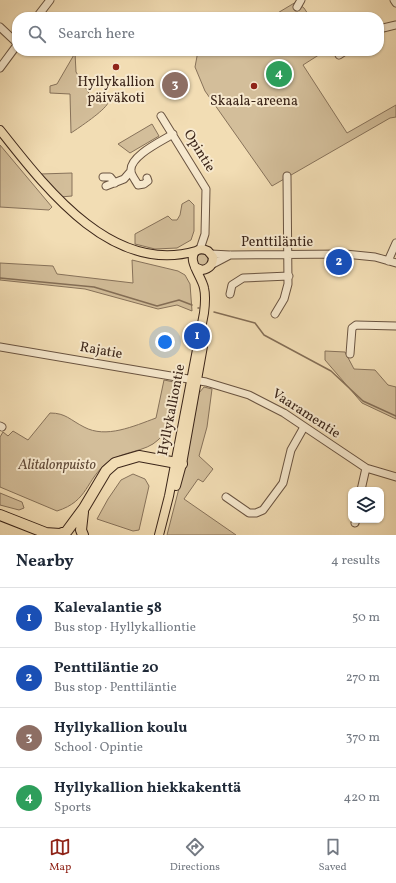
<!DOCTYPE html>
<html lang="en">
<head>
<meta charset="utf-8">
<style>
  :root { --surface:#fff; --page:#f6f6f7; --text:#1f2937; --muted:#747a83; --line:#e0e1e3; --accent:#8f2418 }
  body { margin:0; font-family:Vollkorn,serif; background:var(--page); color:var(--text) }
  .controls { position:absolute; right:12px; bottom:12px; display:grid; overflow:hidden; border-radius:8px; box-shadow:0 1px 3px #0004 }
  .controls button { width:36px; height:36px; display:grid; place-items:center; padding:0; border:0; border-bottom:1px solid var(--line); background:var(--surface); color:var(--text); font:20px sans-serif }
  .you { position:absolute; left:165px; top:342px; width:14px; height:14px; margin:-10px; border:3px solid #fff; border-radius:50%; background:#1a73e8; box-shadow:0 0 0 6px #1a73e833 }
  .badge { display:grid; place-items:center; width:26px; height:26px; border-radius:50%; background:var(--accent); color:#fff; font-size:13px; font-weight:700 }
  .pin { position:absolute; translate:-50% -50%; border:2px solid #fff; box-shadow:0 1px 4px #0006 }
  .list { margin:0; padding:0; list-style:none }
  h2 { display:flex; justify-content:space-between; align-items:center; height:52px; margin:0; padding:0 16px; font-size:17px }
  h2 small { font-size:13px; font-weight:400; color:var(--muted) }
  .list li { display:grid; grid-template-columns:26px 1fr auto; gap:12px; align-items:center; box-sizing:border-box; height:60px; padding:0 16px; border-top:1px solid var(--line) }
  .list b { display:block; font-size:15px; white-space:nowrap }
  .list p { margin:0; font-size:13px; white-space:nowrap; color:var(--muted) }
  .list em { font-size:13px; font-style:normal; color:var(--muted) }
  .icon { flex:none; width:22px; height:22px; fill:none; stroke:currentColor; stroke-width:2; stroke-linecap:round; stroke-linejoin:round }
  .map { position:relative; flex:none; width:396px; height:535px; overflow:hidden }
  .search { position:absolute; background:var(--surface); box-shadow:0 1px 3px #0004; left:12px; right:12px; top:12px; height:44px; display:flex; align-items:center; gap:10px; box-sizing:border-box; padding:0 14px; border-radius:16px; color:var(--muted); font-size:15px }
  .sheet { height:292px; background:var(--surface) }
  nav { display:flex; justify-content:space-around; align-items:center; box-sizing:border-box; height:56px; border-top:1px solid var(--line); background:var(--surface); font-size:11px; color:var(--muted) }
  nav a { display:grid; justify-items:center; gap:2px }
  nav .on { color:var(--accent) }
  .map>svg:first-child { display:block }
  .green { fill:#d3be9a; stroke:#87725a }
  .lines { fill:none; stroke-linecap:round; stroke-linejoin:round }
  .stream { stroke:#846e56; stroke-width:1.5 }
  .minor-casing { stroke:#695340; stroke-width:9 }
  .major-casing { stroke:#3b2519; stroke-width:10 }
  .highway-casing { stroke:#3b2519; stroke-width:12 }
  .minor { stroke:#f7e9ce; stroke-width:7 }
  .major { stroke:#f2ddb4; stroke-width:8 }
  .highway { stroke:#f2ddb4; stroke-width:10 }
  .poi-dot { fill:#8f2418; stroke:#f7e9ce; stroke-width:1.5 }
  .labels { text-anchor:middle; dominant-baseline:central; stroke-width:4; stroke-linejoin:round; paint-order:stroke }
  .poi-label { font-size:14px; fill:#3b2519; stroke:#f7e9ce }
  .street-label { font-size:14px; fill:#3b2519; stroke:#f7e9ce }
  .park-label { font-size:14px; font-style:italic; fill:#614b39; stroke:#f7e9ce }
</style>
</head>
<body>
<div class="map">
<svg width="396" height="535" viewBox="0 0 396 535">
  <rect width="100%" height="100%" fill="#f2ddb4"/>
  <filter id="stains"><feTurbulence type="fractalNoise" baseFrequency=".005" numOctaves="4"/><feColorMatrix values="0 0 0 0 .2 0 0 0 0 .09 0 0 0 0 .02 0 0 0 .5 -.17"/></filter>
  <radialGradient id="worn" r=".72"><stop offset=".6" stop-color="#630" stop-opacity="0"/><stop offset="1" stop-color="#630" stop-opacity=".3"/></radialGradient>
  <path class="green" d="M296,2L304,8L310,17H271Z
    M198,51H325L303,65L347,133L396,105V117L390,118L272,186L205,91L195,67Z
    M75,53L76,72L90,95L98,102L108,103C104,111 80,127 71,133L70,94L50,93V86L57,84Z
    M152,124L159,136L130,153L118,144Z
    M0,145L52,207L49,210L0,207Z
    M72,173V196L60,197L40,174Z
    M189,200L194,205V231L191,240L177,248L155,249L135,244V234L168,216L172,220H177L180,215L182,204Z
    M196 260a6 6 0 1 1 12 0a6 6 0 1 1-12 0Z
    M132,260L178,271L185,275L190,284L192,311L177,305L158,309L85,289L0,280V263L53,266L57,274L133,283Z
    M325,351L345,352L354,369L375,370L388,385L396,387V419L362,403L325,360Z
    M164,380L179,383C174,399 170,430 158,440C146,452 123,451 108,462C85,480 89,501 57,511L0,487V437L3,432L8,436L13,431L28,440L50,413C66,413 70,420 84,427C106,439 134,426 156,418Z
    M204,387L212,389L207,427L199,456L213,469L203,482L198,479L184,499L236,535H167L185,465L199,393Z
    M133,474L145,479L149,486L139,530L133,531L97,519L108,499L121,480Z
    M0,493L22,502L24,508L19,510L0,505Z"/>
  <g class="lines">
    <path class="stream" d="M0,278L94,287L157,306L179,300L192,305
      M198,308H199
      M214,312L255,323L264,335L331,371L363,401L396,416"/>
    <g class="minor-casing">
      <path id="minor" d="M394,0L396,3
        M297,7L301,0
        M37,17L50,0
        M0,27L17,43
        M379,29L396,25
        M339,55L345,51
        M0,68L17,45
        M161,116L206,189L205,234L200,249
        M103,177H110L115,183
        M147,178L148,181L144,184L138,185C136,181 131,175 131,171C129,156 162,141 173,134
        M106,186L124,179L131,171
        M211,254L230,255L345,254L375,257L396,263
        M388,261L396,243
        M211,265L230,255
        M230,294L232,285L243,278L289,276
        M275,314L284,299L288,284L287,176
        M0,347L206,382L249,395L284,413L366,468L396,477
        M350,354L352,328L356,325L396,326
        M0,426L2,427
        M361,490L366,468
        M226,497L249,513H256L263,510L283,483L291,450L304,427
        M355,523L356,520"/>
    </g>
    <g class="major-casing">
      <path id="major" d="M0,130C45,187 112,276 196,251
        M176,486L182,464L203,346
        M159,535L169,496L204,313C205,305 206,296 204,288C202,277 186,259 196,251C200,248 204,249 208,251L213,257C213,265 209,269 202,270L195,267"/>
    </g>
    <g class="highway-casing">
      <path id="highway" d="M0,515L51,535
        M45,533L60,534L67,531L84,508L106,471L115,463L139,456L182,464
        M83,535L81,530L83,512"/>
    </g>
    <use href="#minor" class="minor"/>
    <use href="#major" class="major"/>
    <use href="#highway" class="highway"/>
  </g>
  <g class="poi-dot">
    <circle cx="116" cy="67" r="4"/>
    <circle cx="254" cy="86" r="4"/>
  </g>
  <g class="labels">
    <g class="poi-label">
      <text x="116" y="82">Hyllykallion<tspan x="116" dy="16">päiväkoti</tspan></text>
      <text x="254" y="101">Skaala-areena</text>
    </g>
    <g class="street-label">
      <text transform="translate(199 151) rotate(58)">Opintie</text>
      <text x="277" y="242">Penttiläntie</text>
      <text transform="translate(101 351) rotate(10)">Rajatie</text>
      <text transform="translate(172 410) rotate(-79)">Hyllykalliontie</text>
      <text transform="translate(306 414) rotate(33)">Vaaramentie</text>
    </g>
    <g class="park-label">
      <text x="57" y="465">Alitalonpuisto</text>
    </g>
  </g>
  <rect width="100%" height="100%" filter="url(#stains)"/>
  <rect width="100%" height="100%" fill="url(#worn)"/>
</svg>
<div class="controls">
<button><svg class="icon" aria-label="layers" viewBox="0 0 24 24"><path d="M12 4l9 5-9 5-9-5zM3 14l9 5 9-5"/></svg></button>
</div>
<div class="you"></div>
<div class="pin badge" style="left:197px;top:336px;background:#1a4fb4">1</div>
<div class="pin badge" style="left:339px;top:262px;background:#1a4fb4">2</div>
<div class="pin badge" style="left:175px;top:85px;background:#8d6e63">3</div>
<div class="pin badge" style="left:279px;top:74px;background:#2e9e5b">4</div>
<div class="search"><svg class="icon" aria-label="search" viewBox="0 0 24 24"><circle cx="10" cy="10" r="6"/><path d="M15 15l6 6"/></svg>Search here</div>
</div>
<section class="sheet">
<h2>Nearby<small>4 results</small></h2>
<ul class="list">
<li><span class="badge" style="background:#1a4fb4">1</span><div><b>Kalevalantie 58</b><p>Bus stop · Hyllykalliontie</p></div><em>50 m</em></li>
<li><span class="badge" style="background:#1a4fb4">2</span><div><b>Penttiläntie 20</b><p>Bus stop · Penttiläntie</p></div><em>270 m</em></li>
<li><span class="badge" style="background:#8d6e63">3</span><div><b>Hyllykallion koulu</b><p>School · Opintie</p></div><em>370 m</em></li>
<li><span class="badge" style="background:#2e9e5b">4</span><div><b>Hyllykallion hiekkakenttä</b><p>Sports</p></div><em>420 m</em></li>
</ul>
</section>
<nav>
<a class="on"><svg class="icon" aria-label="map" viewBox="0 0 24 24"><path d="M3 6l6-2 6 2 6-2v14l-6 2-6-2-6 2zM9 4v14M15 6v14"/></svg>Map</a>
<a><svg class="icon" aria-label="directions" viewBox="0 0 24 24"><path d="M12 3l9 9-9 9-9-9zM9 14v-3h6M13 9l2 2-2 2"/></svg>Directions</a>
<a><svg class="icon" aria-label="saved" viewBox="0 0 24 24"><path d="M7 4h10v16l-5-4-5 4z"/></svg>Saved</a>
</nav>
</body>
</html>
